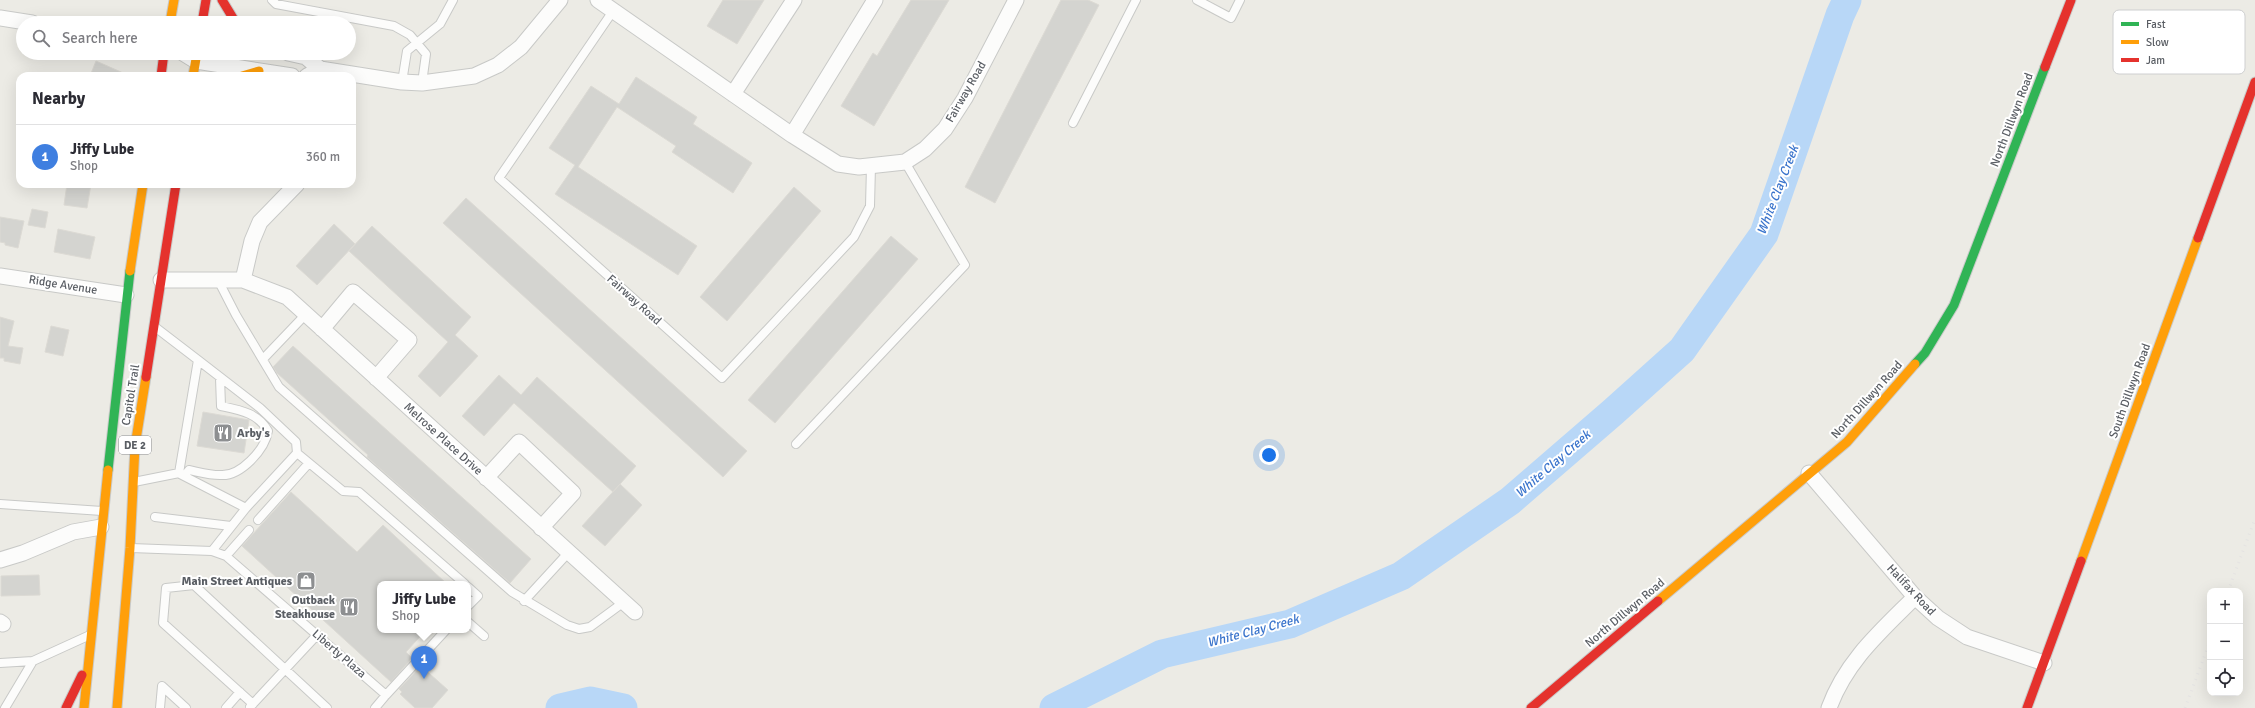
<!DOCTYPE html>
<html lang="en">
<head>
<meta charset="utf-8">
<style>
  :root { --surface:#fff; --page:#f2f2f3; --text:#2b2b33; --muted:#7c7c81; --line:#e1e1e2; --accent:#8d8f91 }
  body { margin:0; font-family:Signika,sans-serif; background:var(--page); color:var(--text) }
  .controls { position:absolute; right:12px; bottom:12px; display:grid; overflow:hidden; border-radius:8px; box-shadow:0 4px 16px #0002 }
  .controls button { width:36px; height:36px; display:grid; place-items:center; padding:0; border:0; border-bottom:1px solid var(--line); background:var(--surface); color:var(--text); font:20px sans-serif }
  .you { position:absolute; left:1269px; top:455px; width:14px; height:14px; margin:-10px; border:3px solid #fff; border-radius:50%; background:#1a73e8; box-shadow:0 0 0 6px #1a73e833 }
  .badge { display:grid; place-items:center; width:26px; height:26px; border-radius:50%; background:var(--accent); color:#fff; font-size:13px; font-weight:700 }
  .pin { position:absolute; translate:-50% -33px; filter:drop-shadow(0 1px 2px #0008) }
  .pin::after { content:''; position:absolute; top:21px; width:14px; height:12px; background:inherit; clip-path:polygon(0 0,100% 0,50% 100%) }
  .popup { position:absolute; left:377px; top:581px; width:94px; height:52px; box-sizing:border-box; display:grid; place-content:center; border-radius:8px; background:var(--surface); filter:drop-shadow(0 1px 3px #0005); font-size:13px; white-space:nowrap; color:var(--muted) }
  .popup b { font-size:15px; color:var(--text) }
  .popup::after { content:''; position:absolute; left:50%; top:100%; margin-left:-8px; border:8px solid transparent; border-top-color:var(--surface) }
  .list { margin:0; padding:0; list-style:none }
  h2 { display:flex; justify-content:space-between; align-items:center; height:52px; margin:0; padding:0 16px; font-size:17px }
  h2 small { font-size:13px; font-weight:400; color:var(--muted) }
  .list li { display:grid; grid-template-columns:26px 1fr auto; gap:12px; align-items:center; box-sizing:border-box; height:64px; padding:0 16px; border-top:1px solid var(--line) }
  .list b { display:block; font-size:15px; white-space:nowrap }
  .list p { margin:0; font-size:13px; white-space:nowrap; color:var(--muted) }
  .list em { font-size:13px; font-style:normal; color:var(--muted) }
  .icon { flex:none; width:22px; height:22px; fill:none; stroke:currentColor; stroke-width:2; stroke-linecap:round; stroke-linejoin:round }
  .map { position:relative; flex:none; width:2255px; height:708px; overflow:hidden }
  .search { position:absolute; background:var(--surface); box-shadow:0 4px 16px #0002; left:16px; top:16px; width:340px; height:44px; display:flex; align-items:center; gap:10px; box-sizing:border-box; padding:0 14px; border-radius:22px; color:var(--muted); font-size:15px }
  .panel { position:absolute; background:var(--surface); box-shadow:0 4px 16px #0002; left:16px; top:72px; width:340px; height:116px; border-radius:12px }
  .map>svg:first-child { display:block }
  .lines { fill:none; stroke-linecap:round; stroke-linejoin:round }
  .river { stroke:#b8d7f7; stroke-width:29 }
  .building { fill:#d4d4d0; stroke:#dcdad4 }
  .lane-casing { stroke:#c8c9c7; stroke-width:10 }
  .street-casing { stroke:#c8c9c7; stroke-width:17 }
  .fast-casing { stroke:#c9cac9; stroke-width:11 }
  .slow-casing { stroke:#c9cac9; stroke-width:11 }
  .jam-casing { stroke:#c9cac9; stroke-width:11 }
  .lane { stroke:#fcfcfb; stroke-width:8 }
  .street { stroke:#fcfcfb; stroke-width:15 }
  .fast { stroke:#30b455; stroke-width:9 }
  .slow { stroke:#ff9f0a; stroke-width:9 }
  .jam { stroke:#e5322d; stroke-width:9 }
  .rail { stroke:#e4e3e2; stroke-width:3; stroke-dasharray:1 5; stroke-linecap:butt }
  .labels { text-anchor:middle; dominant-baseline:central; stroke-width:4; stroke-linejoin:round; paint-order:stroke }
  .shield { fill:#fff; stroke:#8c8e92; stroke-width:1 }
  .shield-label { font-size:11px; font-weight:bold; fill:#5a5e64 }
  .street-label { font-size:12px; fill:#5a5e64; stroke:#fff }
  .poi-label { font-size:12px; font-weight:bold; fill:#5a5e64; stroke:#fff; text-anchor:end }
  .water-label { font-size:13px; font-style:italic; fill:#3a74cc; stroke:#fff }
  .key { fill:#fff; stroke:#cecfd0; stroke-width:1 }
  .key-label { font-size:11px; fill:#5a5e64 }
</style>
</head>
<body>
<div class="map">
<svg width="2255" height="708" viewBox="0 0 2255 708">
  <rect width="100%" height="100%" fill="#ecebe5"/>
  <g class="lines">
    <path class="river" d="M560,708L590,701L623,708
      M1054,708L1162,654L1290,624L1401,576L1510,501L1613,412L1682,350L1764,234L1840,15L1847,0"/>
  </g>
  <path class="building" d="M723,0H764L737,44L707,26Z
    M911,0H949L874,126L841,106L873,53L877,56Z
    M1061,0H1088L1099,5L995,203L965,187Z
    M96,61L130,76H90Z
    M636,77L697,117L693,124L752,163L733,193L672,152L676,146L617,107L578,167L697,246L678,275L555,194L575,165L549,148L591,86L619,104Z
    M67,184H91L87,208L64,205Z
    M794,187L821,211L727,321L700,297Z
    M466,198L747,451L723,477L443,223Z
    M32,209L48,212L45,228L28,225Z
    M0,217L24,221L18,248L5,245V243L0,242Z
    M334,224L355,244L317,285L296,266Z
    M372,226L471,317L455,335L478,356L440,397L418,376L448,342L349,251Z
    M58,229L95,237L90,259L54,252Z
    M891,236L918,259L775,423L748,400Z
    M0,317L14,321L8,346L23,348L20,364L4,361V358H0Z
    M51,326L69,330L63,356L45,352Z
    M293,346L531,559L510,583L377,466L367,457L368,455L277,373L273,367Z
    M499,375L521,395L537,377L636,466L613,492L514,403L484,436L462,416Z
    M203,412L249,420L244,453L197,446Z
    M620,484L642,505L605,546L582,526Z
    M291,492L357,552L383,525L447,584H380V630H426L406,652L412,658L391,682L242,546Z
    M39,575L40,595L1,596V576Z
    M421,666L448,690L432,708H415L400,694L402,692L399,689Z"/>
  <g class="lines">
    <g class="lane-casing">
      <path id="lane" d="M272,0L276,4L394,26L410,35L426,54L422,83
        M1197,0L1231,18L1240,0
        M613,11L499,178L722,378L854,237L870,206L871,166
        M402,82L407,51L440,24L453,0
        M1073,123L1136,0
        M218,280L236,315L279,387L512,592L567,625L579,629L590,627L624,602
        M264,358L306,314
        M198,360L260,408L296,442L297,453L246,508
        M796,444L965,265L905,162
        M297,453L343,491L359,492L465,584
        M180,474L246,508L212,551
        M184,476L189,470C199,472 209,475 220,475C240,477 265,450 268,431C258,413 240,410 221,406L220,378
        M134,482L179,473L198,360L155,327
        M0,504L102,511
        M155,517L231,526
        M258,520L309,463
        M131,548L212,551L226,556L386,695L375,708
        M226,556L249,530
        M468,587L478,596L468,606
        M524,601L569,552
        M468,622L484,636
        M0,663L33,661L90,635
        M386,695L446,630
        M253,704L163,623L166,588L194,585L327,708
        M250,707L317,635
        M5,708L33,661
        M160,708L162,686L186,708
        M226,708L240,692"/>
    </g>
    <g class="street-casing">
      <path id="street" d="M598,0L792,135L838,164L859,167L905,162L925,149L945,129L965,98L1016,0
        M0,18L32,23
        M183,53L196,61L292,76
        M288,53L306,57L320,69L402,82L422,83L474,76L498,65L521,47L560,0
        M307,76L320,69
        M733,94L794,0
        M792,135L875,0
        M0,276L126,295
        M161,280H243L287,297L635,612
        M243,280L252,241L260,222L297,184
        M322,329L353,292L409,340L376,378
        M1809,473L1915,597L1938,618L1967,637L2044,663
        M486,478L519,442L573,493L541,528
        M0,560L23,553L73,532L101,527
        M0,622L3,624
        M1829,708C1846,661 1881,631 1915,597"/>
    </g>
    <g class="fast-casing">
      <path id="fast" d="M1915,364L1925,353L1954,305L2045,67
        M108,470L130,271"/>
    </g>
    <g class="slow-casing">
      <path id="slow" d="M170,23L174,0
        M193,76L197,53
        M242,76L259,71
        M130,271L143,184
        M2081,561L2198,238
        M1658,601L1847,442L1915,364
        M84,708L108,470
        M117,708L130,548L135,446L146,377"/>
    </g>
    <g class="jam-casing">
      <path id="jam" d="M222,0L236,23
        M202,23L206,0
        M2045,67L2071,0
        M161,76L164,53
        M2198,238L2255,82
        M146,377L176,184
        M66,708L82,675
        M1531,708L1658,601
        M2027,708L2081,561"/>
    </g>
    <use href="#lane" class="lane"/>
    <use href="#street" class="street"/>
    <use href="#fast" class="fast"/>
    <use href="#slow" class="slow"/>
    <use href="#jam" class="jam"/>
    <path class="rail" d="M2228,591L2255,519
      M2185,708L2210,641"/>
  </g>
  <defs>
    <g id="restaurant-square" transform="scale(1)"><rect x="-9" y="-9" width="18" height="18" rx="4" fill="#8d8f91" stroke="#fff"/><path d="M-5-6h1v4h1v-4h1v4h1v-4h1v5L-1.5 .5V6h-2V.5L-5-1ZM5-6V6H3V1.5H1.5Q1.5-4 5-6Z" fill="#fff"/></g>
    <g id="shop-square" transform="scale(1)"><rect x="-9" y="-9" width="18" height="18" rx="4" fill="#8d8f91" stroke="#fff"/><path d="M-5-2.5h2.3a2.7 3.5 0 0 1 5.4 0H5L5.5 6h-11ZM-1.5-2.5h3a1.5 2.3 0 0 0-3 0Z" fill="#fff"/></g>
  </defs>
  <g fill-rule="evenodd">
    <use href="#restaurant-square" x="223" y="433"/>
    <use href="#shop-square" x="306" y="581"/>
    <use href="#restaurant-square" x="349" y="607"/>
  </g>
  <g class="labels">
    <rect class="shield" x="119" y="436" width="32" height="18" rx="3"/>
    <g class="shield-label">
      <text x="135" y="445">DE 2</text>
    </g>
    <g class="street-label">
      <text transform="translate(966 92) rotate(-60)">Fairway Road</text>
      <text transform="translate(2012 120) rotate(-69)">North Dillwyn Road</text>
      <text transform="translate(63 285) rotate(9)">Ridge Avenue</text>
      <text transform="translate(634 300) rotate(42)">Fairway Road</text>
      <text transform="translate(2130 391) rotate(-70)">South Dillwyn Road</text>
      <text transform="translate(131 395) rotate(-81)">Capitol Trail</text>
      <text transform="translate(1867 400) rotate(-48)">North Dillwyn Road</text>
      <text transform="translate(443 439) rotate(42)">Melrose Place Drive</text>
      <text transform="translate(1911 590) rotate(47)">Halifax Road</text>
      <text transform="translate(1625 613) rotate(-40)">North Dillwyn Road</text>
      <text transform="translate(339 654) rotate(41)">Liberty Plaza</text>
    </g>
    <g class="poi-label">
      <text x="237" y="433" text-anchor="start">Arby's</text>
      <text x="292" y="581">Main Street Antiques</text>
      <text x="335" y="600">Outback<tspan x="335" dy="14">Steakhouse</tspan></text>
    </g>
    <g class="water-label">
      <text transform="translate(1778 190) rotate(-69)">White Clay Creek</text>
      <text transform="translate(1553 464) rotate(-41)">White Clay Creek</text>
      <text transform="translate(1253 631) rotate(-15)">White Clay Creek</text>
    </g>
  </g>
  <rect x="2113" y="10" width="132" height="64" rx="6" class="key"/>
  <rect x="2121" y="22" width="18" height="4" fill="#30b455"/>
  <rect x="2121" y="40" width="18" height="4" fill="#ff9f0a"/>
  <rect x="2121" y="58" width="18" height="4" fill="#e5322d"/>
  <g class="key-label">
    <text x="2146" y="28">Fast</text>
    <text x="2146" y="46">Slow</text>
    <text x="2146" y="64">Jam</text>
  </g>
</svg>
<div class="controls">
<button>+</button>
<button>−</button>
<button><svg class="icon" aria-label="locate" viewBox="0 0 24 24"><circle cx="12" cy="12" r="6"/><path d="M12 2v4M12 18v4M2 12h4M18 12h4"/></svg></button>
</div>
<div class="you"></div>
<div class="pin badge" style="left:424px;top:679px;background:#3f7fe0">1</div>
<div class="popup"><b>Jiffy Lube</b>Shop</div>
<div class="search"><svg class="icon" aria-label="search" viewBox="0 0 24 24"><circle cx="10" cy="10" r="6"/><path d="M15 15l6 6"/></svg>Search here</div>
<section class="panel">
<h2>Nearby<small></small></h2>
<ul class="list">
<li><span class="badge" style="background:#3f7fe0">1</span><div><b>Jiffy Lube</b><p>Shop</p></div><em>360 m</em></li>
</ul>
</section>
</div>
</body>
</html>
